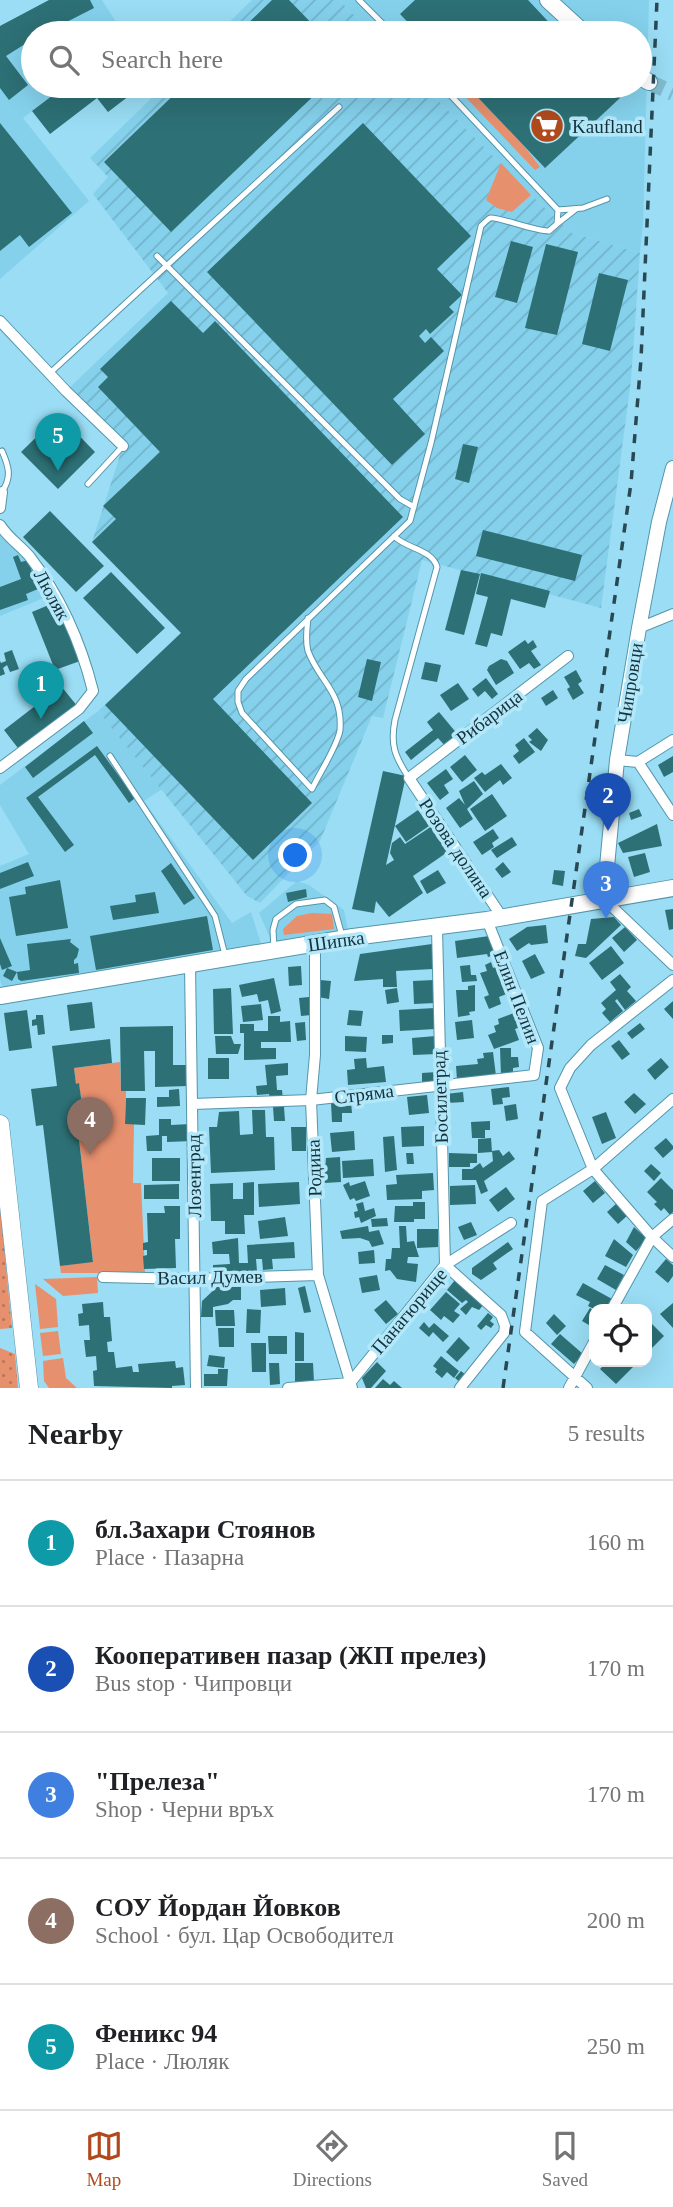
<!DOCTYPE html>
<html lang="en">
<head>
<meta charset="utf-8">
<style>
  :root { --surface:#fff; --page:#f2f2f2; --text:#202124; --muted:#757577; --line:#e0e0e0; --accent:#b04a1d }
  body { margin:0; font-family:"Times New Roman",serif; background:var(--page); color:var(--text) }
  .controls { position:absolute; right:21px; bottom:21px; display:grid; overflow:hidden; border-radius:14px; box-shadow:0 7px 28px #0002 }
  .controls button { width:63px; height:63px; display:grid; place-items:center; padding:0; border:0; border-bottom:2px solid var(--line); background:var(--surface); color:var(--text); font:35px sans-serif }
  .you { position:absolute; left:296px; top:856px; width:24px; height:24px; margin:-18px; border:5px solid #fff; border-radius:50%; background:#1a73e8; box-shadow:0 0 0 10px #1a73e833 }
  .badge { display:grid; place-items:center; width:46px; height:46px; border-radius:50%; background:var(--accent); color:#fff; font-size:23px; font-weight:700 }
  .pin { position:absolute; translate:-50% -58px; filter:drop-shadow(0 2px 4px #0008) }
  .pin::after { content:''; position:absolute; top:37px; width:24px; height:21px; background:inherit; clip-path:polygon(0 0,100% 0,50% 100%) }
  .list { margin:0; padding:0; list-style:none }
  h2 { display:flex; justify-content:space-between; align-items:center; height:91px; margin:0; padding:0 28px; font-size:30px }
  h2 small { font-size:23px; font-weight:400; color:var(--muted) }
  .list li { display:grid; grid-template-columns:46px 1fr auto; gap:21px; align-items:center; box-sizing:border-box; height:126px; padding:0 28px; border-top:2px solid var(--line) }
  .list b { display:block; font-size:26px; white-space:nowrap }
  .list p { margin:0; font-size:23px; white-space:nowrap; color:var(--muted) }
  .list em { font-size:23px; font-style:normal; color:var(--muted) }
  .icon { flex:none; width:38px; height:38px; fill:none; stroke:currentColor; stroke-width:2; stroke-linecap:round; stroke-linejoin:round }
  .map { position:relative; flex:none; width:673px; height:1388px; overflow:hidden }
  .search { position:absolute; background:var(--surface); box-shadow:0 7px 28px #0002; left:21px; right:21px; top:21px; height:77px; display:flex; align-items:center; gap:18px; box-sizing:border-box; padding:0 24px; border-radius:38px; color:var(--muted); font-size:26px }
  .sheet { height:721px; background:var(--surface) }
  nav { display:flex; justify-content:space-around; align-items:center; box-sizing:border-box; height:98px; border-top:2px solid var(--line); background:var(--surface); font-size:19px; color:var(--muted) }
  nav a { display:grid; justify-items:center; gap:4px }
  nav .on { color:var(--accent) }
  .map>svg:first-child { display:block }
  .built { fill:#85d1ec }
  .industrial { fill:url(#industrial-furrows) }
  .green { fill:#e6906e }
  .park { fill:url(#park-dots) }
  .building { fill:#2d7075 }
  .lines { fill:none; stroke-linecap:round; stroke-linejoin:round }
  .secondary-tunnel { stroke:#7fbbcf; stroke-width:16; stroke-dasharray:16 8; stroke-linecap:butt }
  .service-casing { stroke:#5495ab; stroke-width:7 }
  .minor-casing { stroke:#5495ab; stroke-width:12 }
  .tertiary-casing { stroke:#5495ab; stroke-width:16 }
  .secondary-casing { stroke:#5495ab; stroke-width:18 }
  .primary-casing { stroke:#5495ab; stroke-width:19 }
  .service { stroke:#fff; stroke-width:5 }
  .minor { stroke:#fff; stroke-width:10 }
  .tertiary { stroke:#fff; stroke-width:14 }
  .secondary { stroke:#fff; stroke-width:16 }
  .primary { stroke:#fff; stroke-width:18 }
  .rail { stroke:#284954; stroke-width:3.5; stroke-dasharray:9 9; stroke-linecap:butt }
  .labels { text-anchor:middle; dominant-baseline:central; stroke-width:7; stroke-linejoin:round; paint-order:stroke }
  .poi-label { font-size:19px; fill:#15313a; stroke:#b3e8fa; text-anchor:start }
  .street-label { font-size:19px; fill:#15313a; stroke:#b3e8fa }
</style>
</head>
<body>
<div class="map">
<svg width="673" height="1388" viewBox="0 0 673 1388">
  <defs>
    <pattern id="industrial-furrows" width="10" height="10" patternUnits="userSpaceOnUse" patternTransform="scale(1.75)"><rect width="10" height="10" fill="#85d1ec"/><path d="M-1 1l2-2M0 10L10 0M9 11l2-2" fill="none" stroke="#72b4cb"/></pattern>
    <pattern id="park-dots" width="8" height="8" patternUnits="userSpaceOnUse" patternTransform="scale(1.75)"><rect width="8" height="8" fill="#e6906e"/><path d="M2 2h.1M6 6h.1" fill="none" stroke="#b9765b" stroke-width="1.8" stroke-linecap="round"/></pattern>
  </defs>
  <rect width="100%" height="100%" fill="#9addf4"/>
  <path class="built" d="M49,0H102L123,33H33V86H65L23,118L89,201L0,279V26Z
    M339,0H649L643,223L640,253L572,233L531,195L424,86H640V33H372Z
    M0,535L27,557L51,595L0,616Z
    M98,711L162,789L144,801L232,923L251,912L263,950L5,993L0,980V866L29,854L0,805V785Z
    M297,881L309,885L344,910L349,935L271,948L270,938L259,913Z"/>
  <path class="industrial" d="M252,0H339L372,33H218Z
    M164,86H424L531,195L572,233L640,253L631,380L601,608L422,560L383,718L372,716L320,841L260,903L247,896L98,711L181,633L92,542L123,446L66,391L168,293L93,194L108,177L90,158Z"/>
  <path class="green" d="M455,86H467L524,146L540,167L535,170Z
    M501,163L531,195L512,212L497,208L486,200Z
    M312,913L332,914L334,929L284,935L283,929L297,916Z
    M120,1062L121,1091H126L125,1124H134L133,1183H141L145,1273H61L60,1266L93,1261L77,1122L84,1120L79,1084H76L74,1068Z
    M97,1277L98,1293L63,1296L43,1279Z
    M35,1284L56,1299L58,1327L40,1329Z
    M58,1331L61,1354L43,1356L40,1333Z
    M63,1358L66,1378L77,1388H49L44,1381L43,1361Z"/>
  <path class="park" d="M0,1205L12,1328L0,1329Z
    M0,1348L15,1354L18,1388H0Z"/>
  <path class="building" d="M49,0H90L94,8L45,33H33V39L6,56L28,85L9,100L0,88V26Z
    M272,0H289L321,33H238Z
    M415,0H528L559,33H418L400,14Z
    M65,86H142L108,112L97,98L50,134L32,111Z
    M183,86H324L171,232L104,162Z
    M467,86H609L620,98L545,168Z
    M0,123L72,213L29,247L20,235L0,251Z
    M363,123L471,236L437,269L462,295L449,307L454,312L430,334L426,329L419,336L425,343L431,337L444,351L393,399L425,434L392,465L207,272Z
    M511,241L533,247L517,303L495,297Z
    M546,244L578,252L557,335L525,328Z
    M599,273L628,280L610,351L582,344Z
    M171,301L203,333L215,321L403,517L213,699L312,803L253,860L105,705L181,633L92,542L116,519L103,506L160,452L98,387L108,377L100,369Z
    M59,415L95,452L58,489L21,452Z
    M463,444L478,447L469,483L455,479Z
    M50,511L104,566L76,592L23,537Z
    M483,530L582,555L575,581L476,556Z
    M18,555L21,562L28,560L38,589L26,594L28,600L0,610V587L21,579L13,557Z
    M461,570L480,574L464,635L445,630Z
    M111,572L165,628L137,654L83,598Z
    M481,573L550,591L545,608L511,599L502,636L491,633L487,647L475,644L488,597L476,594Z
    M56,602L80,661L55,670L32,612Z
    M525,640L528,644L533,640L537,647L531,651L541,665L534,669L529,663L520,669L508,652Z
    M12,650L19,669L10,672L7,665L3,668L5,674L0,676V661L1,663L6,661L4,653Z
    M367,659L381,662L372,701L358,697Z
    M501,659L507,661L514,673L496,685L487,670L489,666Z
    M425,662L441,665L437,682L421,679Z
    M576,670L582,681L578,684L584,693L573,700L567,689L570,687L564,677Z
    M486,678L498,694L492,699L485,691L478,697L472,689Z
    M458,683L469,699L451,711L440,695Z
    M61,686L78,707L21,752L4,730Z
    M553,690L558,698L546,706L541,698Z
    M439,712L459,736L446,747L438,738L411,760L405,752L433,730L427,722Z
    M84,721L93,733L33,778L25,767Z
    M537,728L548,740L541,751L529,742L532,740L528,736Z
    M524,738L535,752L519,764L513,756L519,751L515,745Z
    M97,746L135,798L129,803L95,755L38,797L74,845L65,852L26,798Z
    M465,755L477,770L462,782L450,767Z
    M673,756V772L664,777L658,765Z
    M501,764L512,778L503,785L500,780L485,792L474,778L482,772L485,775Z
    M446,769L453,779L444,785L449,793L440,800L427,783Z
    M383,771L406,776L386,865L394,860L390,853L392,843L400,837L405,844L432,826L449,851L413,876L423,893L389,917L376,901L374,913L352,909Z
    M474,781L483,794L467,809L473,819L460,828L446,808L459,798L465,805L459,791Z
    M492,794L507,816L485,831L470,809Z
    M639,809L642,816L631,820L629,813Z
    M418,810L429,826L406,842L395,826Z
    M657,824L662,846L623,853L618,843Z
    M493,829L499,838L492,843L494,847L482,855L473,842Z
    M512,837L517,845L497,858L491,850Z
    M645,853L650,872L634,877L628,857Z
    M28,862L34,876L0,889V873Z
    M503,862L511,872L502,878L495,869Z
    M171,863L195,898L184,905L161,871Z
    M438,870L446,883L427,894L420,881Z
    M554,870L565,871L563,886L552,884Z
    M60,880L68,928L16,936L9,897L26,894L25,887Z
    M306,889L307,897L288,902L286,893Z
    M155,892L159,913L113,920L110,906L136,902L135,895Z
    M673,909V929L669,930L665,910Z
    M207,916L213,950L96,970L90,936Z
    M614,917L621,925L586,958L575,956L578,944H586L591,919Z
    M546,925L548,943L531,945L529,943L517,951L509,939L527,927Z
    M625,927L637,940L624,952L612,938Z
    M489,936L497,954L488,957L487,954L457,958L455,941Z
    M0,938L12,966L2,970L0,964Z
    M71,939L70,942L79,949L77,957L74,960V964L78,963L79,973L21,981L18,979L17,972L30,970L27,944Z
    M432,944L433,969L396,971L397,987H383V979L354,981L360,954Z
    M611,946L624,963L602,980L589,963Z
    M535,954L545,973L531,979L522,961Z
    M491,962L493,968L502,964L511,992L499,997L501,1004L489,1009L484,997L489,995L480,973L487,971L485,965Z
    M470,965L471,975H476L477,981L462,982L460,966Z
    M301,966L302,985L289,986L288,967Z
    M7,968L17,972L12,981L3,976Z
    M620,974L631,987L627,991L636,1001L625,1010L617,999L615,1001L623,1011L610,1022L602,1013L606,1009L601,1003L616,990L610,982Z
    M274,978L281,1011L271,1014L268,1000L259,1002L257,994L242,997L239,985Z
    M320,980L331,981L329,999L318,997Z
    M434,980L435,1003L414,1004L413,981Z
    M475,985V1011L469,1012L470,1015L458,1017L456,990H468V986Z
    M231,988L233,1034H214L213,989Z
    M397,988L399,1002L387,1004L385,990Z
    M309,997L311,1015L301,1016L299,998Z
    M673,1001V1019L664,1009Z
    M92,1002L95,1028L70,1031L67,1005Z
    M261,1004L263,1020L243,1022L241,1006Z
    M435,1008V1029L400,1031L399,1010Z
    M27,1010L32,1048L9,1051L4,1013Z
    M349,1010L363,1011L361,1026L347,1025Z
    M519,1011L525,1025L515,1029L519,1040L494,1049L488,1035L496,1032L494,1026L499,1024L498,1019Z
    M36,1015H43L45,1034L38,1035L37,1025L32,1026V1020L36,1019Z
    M268,1016H280V1022L290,1021L291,1042H261V1048H276V1059L244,1060V1033H240V1024H254V1031H268Z
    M472,1020L474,1038L457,1040L455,1022Z
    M305,1022L306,1040L297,1041L295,1023Z
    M640,1023L645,1029L632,1039L627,1033Z
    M173,1026V1065H188V1086L155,1087V1051H144L145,1091H121L120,1027Z
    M382,1035H393V1043L382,1044Z
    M215,1036H231L234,1044H241L238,1054H216Z
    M345,1036L367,1037L366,1052L345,1051Z
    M436,1036L437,1054L413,1055L412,1038Z
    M110,1039L112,1063L74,1068L76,1084L79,1083L84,1120L77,1122L93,1262L60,1266L43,1125L36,1126L31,1089L57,1086L52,1046Z
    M619,1040L630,1054L622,1060L611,1046Z
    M500,1048H511V1057H518L519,1067L513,1068V1076H501Z
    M493,1052L496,1076L457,1080L456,1066L478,1064L477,1059L484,1058L483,1053Z
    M208,1058H229V1079H208Z
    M366,1058L367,1068L384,1066L386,1082L348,1085L347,1070L355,1069L354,1059Z
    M661,1058L669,1067L655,1080L647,1070Z
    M288,1063V1075L276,1076L277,1090H282L283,1099L270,1101L269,1094L257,1095L256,1086L267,1085L265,1065Z
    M437,1072L438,1081L422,1082V1073Z
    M509,1087L510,1097L502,1098L503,1104L493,1105L491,1089Z
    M179,1089L180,1106L157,1107V1097H169V1090Z
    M463,1092L464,1102L447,1103L446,1094Z
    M634,1093L646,1104L635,1114L624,1102Z
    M427,1095L429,1113L409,1115L407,1097Z
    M126,1098H146L145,1125L125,1124Z
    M351,1102L352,1113H342V1122H332L331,1103Z
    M516,1104L518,1119L506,1121L504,1106Z
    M273,1107H284L285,1121H274Z
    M252,1110H265L266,1137H274L275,1170L211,1173L209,1127H217L219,1112L239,1111L240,1135L253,1134Z
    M606,1112L616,1138L602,1144L592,1117Z
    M159,1119H171V1125L191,1124L192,1141L167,1142V1136H162V1151H147L146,1136L159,1135Z
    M490,1121V1130H485V1138H472L471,1122Z
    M424,1126V1146L402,1147L401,1127Z
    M291,1127H306V1151H292Z
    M354,1131L355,1150L332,1152L330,1133Z
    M394,1136L397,1170L385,1172L383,1137Z
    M491,1138L492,1152L478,1153V1139Z
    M666,1138L673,1146V1149L663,1158L654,1148Z
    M499,1150L503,1156L509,1151L515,1159L484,1181L488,1191L481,1194L476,1180H462V1169H472L480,1163L483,1168L493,1161L492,1151Z
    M406,1153H413L414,1164H407Z
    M449,1153L477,1154V1163H470V1167H449Z
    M340,1157L341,1182L324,1183L326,1158Z
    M152,1158H180V1181H152Z
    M373,1159L374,1176L343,1178L342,1161Z
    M651,1164L661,1173L654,1181L644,1171Z
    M433,1173L434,1190L422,1191V1199L387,1200L386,1185L397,1184L396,1175Z
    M661,1178L673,1190V1212L670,1215L664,1208L661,1211L654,1204L657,1202L647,1192Z
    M365,1181L370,1196L356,1201L354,1198L350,1200L343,1185L349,1182L350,1186Z
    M595,1181L605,1193L593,1203L583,1191Z
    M254,1182V1215H244L245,1234H225V1221H211L210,1184L233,1183V1199H243V1183Z
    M299,1182L300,1204L259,1207L258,1184Z
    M179,1184V1199H144V1185Z
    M475,1185L476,1204L450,1205V1186Z
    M506,1187L515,1199L498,1212L489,1200Z
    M363,1202L365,1211L374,1208L376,1216L361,1223L359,1217L355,1218L354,1212L358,1211L356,1204Z
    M413,1202H425V1219H414V1222H394L395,1206H413Z
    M617,1203L628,1215L618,1224L607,1212Z
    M164,1206H180V1239H175L176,1268L144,1269L143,1256L147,1255V1250H143V1243L148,1242L147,1213H165Z
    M285,1217L288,1236L260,1239L258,1221Z
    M387,1218L388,1226L372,1227L371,1219Z
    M471,1222L477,1235L464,1240L458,1227Z
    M368,1226L369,1232L379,1230L384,1244L372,1247L369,1241L360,1238L342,1239L340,1231Z
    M399,1226H406L407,1242L414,1241L419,1257H408L407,1263L418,1264L416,1282L397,1279L390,1270L385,1271L386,1259H391L392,1248H400Z
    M634,1227L647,1239L636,1251L626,1242Z
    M417,1229H438V1247L417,1248Z
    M238,1238L239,1263H248L247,1245L294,1242L295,1258L272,1259L273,1269L263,1270L262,1259H256L257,1271L213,1272V1265L230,1264L229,1254H213L212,1242Z
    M614,1239L633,1255L626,1267L605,1256Z
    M508,1242L513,1249L493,1263L497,1269L481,1280L472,1274V1268Z
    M374,1250L375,1263L359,1264L358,1252Z
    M666,1259L673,1265V1276L668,1283L655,1272Z
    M605,1265L624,1275L616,1290L597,1279Z
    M377,1275L380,1290L362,1293L359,1278Z
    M455,1280L484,1304L479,1310L472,1307L466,1315L460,1309L468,1302L466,1300L462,1303L447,1290Z
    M583,1283L612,1299L606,1309H594L588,1306L590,1302L576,1295Z
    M305,1286L311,1312L304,1313L298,1288Z
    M217,1287H241V1300H233L228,1304L213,1307V1317H201L202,1301Z
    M285,1288L286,1305L261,1307L260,1290Z
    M446,1292L460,1304L454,1311L460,1315L453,1323L444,1316L441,1320L430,1310Z
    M386,1300L398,1314L386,1324L374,1310Z
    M103,1302L104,1317H110L112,1341L107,1342L108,1352H114L116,1368L132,1366L133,1372H139L138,1364L175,1361L176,1368L183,1367L185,1385L172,1386V1388L94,1386L93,1371L97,1370L96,1356L86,1357L84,1340H90L89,1325L79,1326L78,1314L83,1313L82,1304Z
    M673,1303V1328L660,1314Z
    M590,1308L594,1311V1328L582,1321Z
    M247,1309L261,1310L260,1333H246Z
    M215,1310H234L235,1326H216Z
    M488,1313L493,1317L490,1321L494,1324L491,1328L486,1325L481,1330L477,1326Z
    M554,1314L566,1326L557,1335L546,1323Z
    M647,1319L664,1336L647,1353Z
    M424,1322L429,1328L434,1323L449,1336L443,1342L433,1332L429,1337L419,1328Z
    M218,1328H234V1347H219Z
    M295,1332L304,1333V1361H295Z
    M560,1334L583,1354L574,1364L551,1344Z
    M268,1336H287V1354H269Z
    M459,1337L470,1348L457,1362L446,1352Z
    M251,1343H266V1372H252Z
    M209,1355L225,1357L224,1368L207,1366Z
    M441,1356L459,1371L454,1378L447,1372L442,1378L435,1372L437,1369L433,1366Z
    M377,1362L386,1371L371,1388H366L362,1378Z
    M607,1362H638L616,1384L600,1369Z
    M269,1363H279L280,1384L270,1385Z
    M295,1363H313L314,1382H295Z
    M218,1369H228L227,1386H204V1374H218Z
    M461,1371L467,1376L461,1383L455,1378Z
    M383,1379L390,1385L394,1381L402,1388H375Z"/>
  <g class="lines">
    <path class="secondary-tunnel" d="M649,82L673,93"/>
    <g class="service-casing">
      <path id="service" d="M359,0L392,33
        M442,86L558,210L583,208L607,199
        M557,224L576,209
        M157,256L400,499L414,507
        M50,373L339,107
        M88,484L123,446
        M2,492C12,477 9,467 2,451
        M394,536C406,549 432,549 437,567L395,720C390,745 395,757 409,778
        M308,618C307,629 305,640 308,651C319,681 343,692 340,730C338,745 319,774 312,789L242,713L238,702V691L246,679L410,521L431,443L481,226C484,223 487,220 490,218C496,216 534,231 549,231L557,224L558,210
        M110,756L215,916L225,955
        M274,949L273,930L276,919L296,904L325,900L334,907L342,936"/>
    </g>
    <g class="minor-casing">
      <path id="minor" d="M0,321L66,391L123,446
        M0,508L2,492
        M0,525C8,538 21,546 30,557C60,596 81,643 93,691L79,709L0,768
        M639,628L673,614
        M617,760L638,762L673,815
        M638,762L673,740
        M606,901L673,965
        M502,917L409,778L568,656
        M437,928L445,1265L501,1315L505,1326L504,1333L460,1388
        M315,944V1055L311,1100L318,1275L352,1388
        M190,964L196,1388
        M673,980L591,1045L570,1068L560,1088L593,1169L652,1237L673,1257
        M193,1104L311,1100L534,1075L538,1048L487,920
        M103,1277L191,1279L318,1275
        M612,1309L652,1237L673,1219
        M288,1388L350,1383L445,1265L511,1223
        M569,1388L594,1342
        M587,1388L525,1332L542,1201L593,1169L673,1099"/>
    </g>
    <g class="tertiary-casing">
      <path id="tertiary" d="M606,901V877L617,760L639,628L659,522L673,468"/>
    </g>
    <g class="secondary-casing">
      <path id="secondary" d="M548,0L584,33
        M640,77L649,82
        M0,996L353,937L487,920L673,888"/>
    </g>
    <g class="primary-casing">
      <path id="primary" d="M0,1124L29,1388"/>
    </g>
    <use href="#service" class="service"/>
    <use href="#minor" class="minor"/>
    <use href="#tertiary" class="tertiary"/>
    <use href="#secondary" class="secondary"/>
    <use href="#primary" class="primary"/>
    <path class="rail" d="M503,1388L631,483L641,359L657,0"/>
  </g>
  <defs>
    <g id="supermarket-disc" transform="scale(1.75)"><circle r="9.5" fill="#b04a1d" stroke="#b3e8fa"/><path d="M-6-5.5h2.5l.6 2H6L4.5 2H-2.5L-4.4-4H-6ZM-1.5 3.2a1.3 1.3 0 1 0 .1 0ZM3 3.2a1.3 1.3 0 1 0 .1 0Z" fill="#fff"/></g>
  </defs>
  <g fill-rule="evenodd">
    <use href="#supermarket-disc" x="547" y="126"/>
  </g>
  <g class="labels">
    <g class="poi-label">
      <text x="572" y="126">Kaufland</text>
    </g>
    <g class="street-label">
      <text transform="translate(52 595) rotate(61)">Люляк</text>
      <text transform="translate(630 683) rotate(-81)">Чипровци</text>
      <text transform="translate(489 717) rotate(-37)">Рибарица</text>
      <text transform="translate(456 848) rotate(56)">Розова долина</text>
      <text transform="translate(336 941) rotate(-8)">Шипка</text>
      <text transform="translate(517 997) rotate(69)">Елин Пелин</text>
      <text transform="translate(364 1094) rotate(-7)">Стряма</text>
      <text transform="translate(440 1097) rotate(-92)">Босилеград</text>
      <text transform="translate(314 1168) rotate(-92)">Родина</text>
      <text transform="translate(194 1176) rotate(-91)">Лозенград</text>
      <text transform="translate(210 1277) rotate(-1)">Васил Думев</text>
      <text transform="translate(409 1311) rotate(-50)">Панагюрище</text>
    </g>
  </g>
</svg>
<div class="controls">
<button><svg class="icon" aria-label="locate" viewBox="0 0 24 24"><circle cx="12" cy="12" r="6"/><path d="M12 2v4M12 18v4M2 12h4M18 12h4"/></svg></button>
</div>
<div class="you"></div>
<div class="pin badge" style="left:41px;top:719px;background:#0f9aa8">1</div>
<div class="pin badge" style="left:608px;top:831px;background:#1a4fb4">2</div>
<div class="pin badge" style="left:606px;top:919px;background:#3f7fe0">3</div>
<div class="pin badge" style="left:90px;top:1155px;background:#8d6e63">4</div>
<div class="pin badge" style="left:58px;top:471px;background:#0f9aa8">5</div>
<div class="search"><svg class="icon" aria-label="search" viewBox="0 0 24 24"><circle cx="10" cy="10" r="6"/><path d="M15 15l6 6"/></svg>Search here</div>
</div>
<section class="sheet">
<h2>Nearby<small>5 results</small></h2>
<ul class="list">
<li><span class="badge" style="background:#0f9aa8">1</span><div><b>бл.Захари Стоянов</b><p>Place · Пазарна</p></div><em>160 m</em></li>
<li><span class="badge" style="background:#1a4fb4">2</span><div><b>Кооперативен пазар (ЖП прелез)</b><p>Bus stop · Чипровци</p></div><em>170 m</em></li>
<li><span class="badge" style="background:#3f7fe0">3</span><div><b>&quot;Прелеза&quot;</b><p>Shop · Черни връх</p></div><em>170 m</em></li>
<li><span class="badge" style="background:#8d6e63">4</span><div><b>СОУ Йордан Йовков</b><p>School · бул. Цар Освободител</p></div><em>200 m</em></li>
<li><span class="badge" style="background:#0f9aa8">5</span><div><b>Феникс 94</b><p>Place · Люляк</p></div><em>250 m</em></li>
</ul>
</section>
<nav>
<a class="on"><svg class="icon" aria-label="map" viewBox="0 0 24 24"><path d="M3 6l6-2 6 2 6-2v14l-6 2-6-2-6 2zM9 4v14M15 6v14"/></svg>Map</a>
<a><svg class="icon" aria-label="directions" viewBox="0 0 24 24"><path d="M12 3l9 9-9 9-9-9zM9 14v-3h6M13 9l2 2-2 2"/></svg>Directions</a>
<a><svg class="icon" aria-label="saved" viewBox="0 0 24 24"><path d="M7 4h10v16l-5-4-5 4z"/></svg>Saved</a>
</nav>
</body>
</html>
